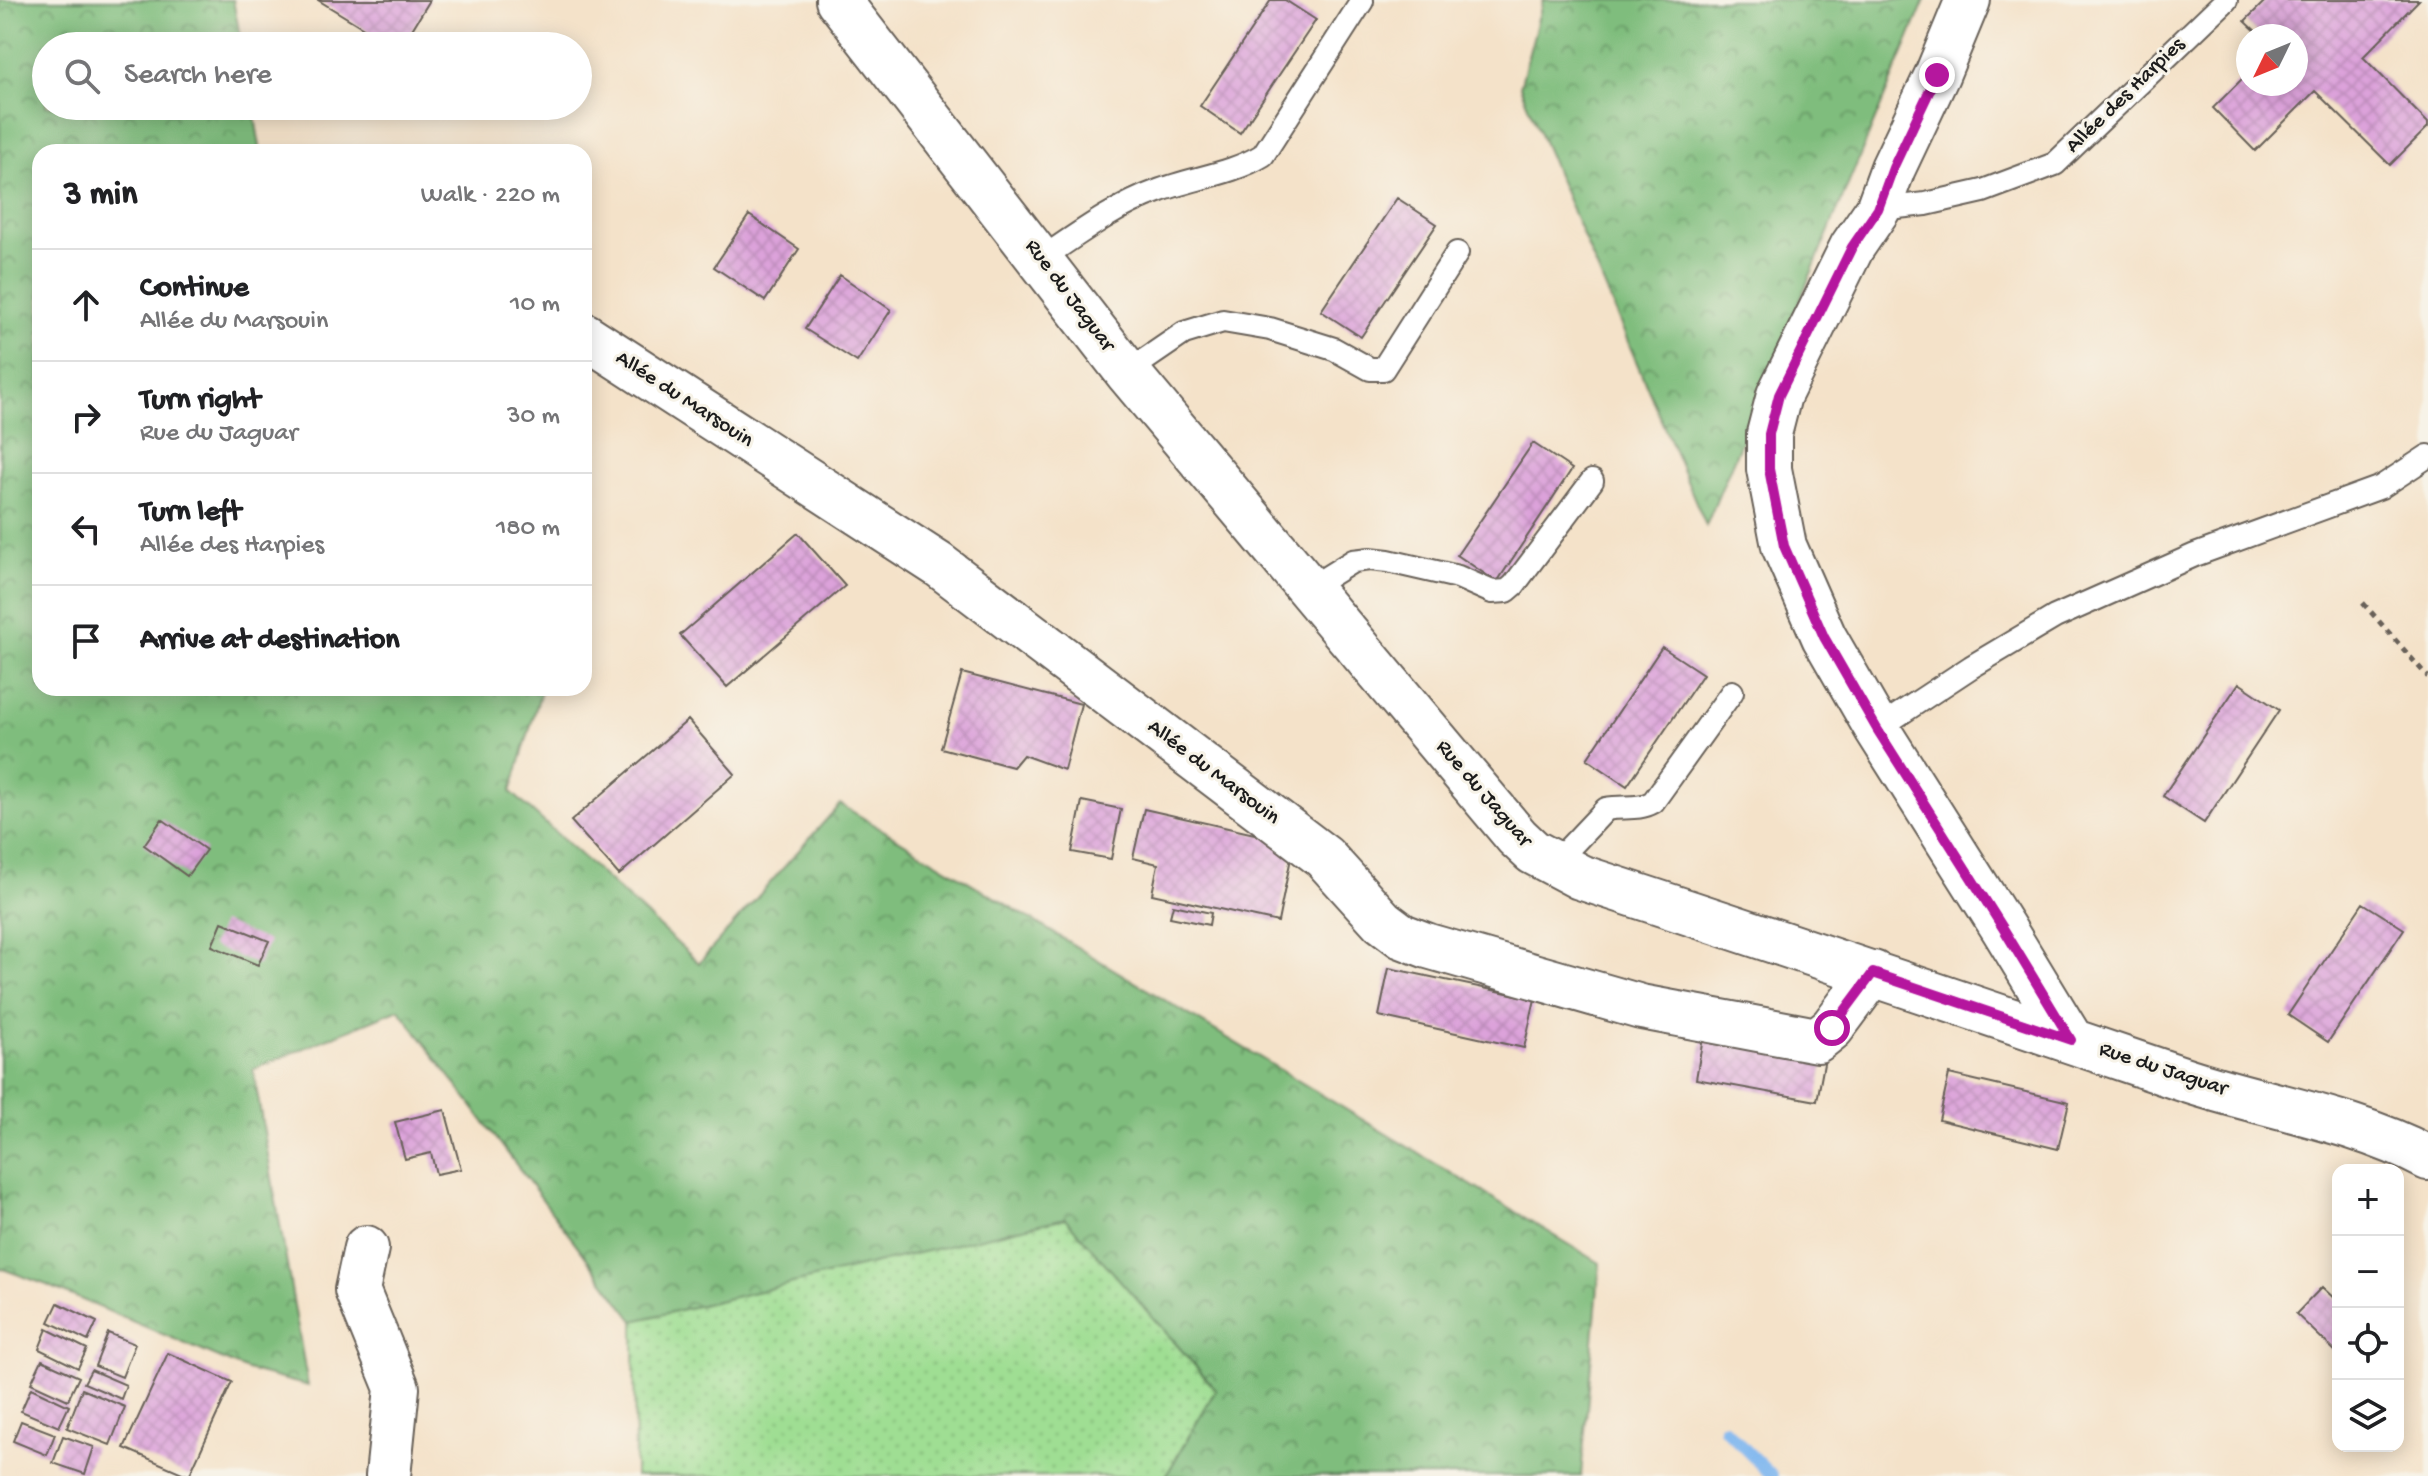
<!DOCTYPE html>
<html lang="en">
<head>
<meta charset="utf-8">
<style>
  :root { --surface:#fff; --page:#f6f6f6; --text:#202124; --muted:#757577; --line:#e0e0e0 }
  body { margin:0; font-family:"Gochi Hand",sans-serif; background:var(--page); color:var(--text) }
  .controls { position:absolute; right:24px; bottom:24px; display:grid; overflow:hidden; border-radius:16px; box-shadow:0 4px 20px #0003 }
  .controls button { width:72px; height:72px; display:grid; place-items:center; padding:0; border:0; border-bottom:2px solid var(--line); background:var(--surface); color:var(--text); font:40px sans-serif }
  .compass { position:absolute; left:2236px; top:24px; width:72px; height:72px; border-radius:50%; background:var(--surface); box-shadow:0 4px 20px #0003; rotate:227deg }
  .stop { position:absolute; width:24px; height:24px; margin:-18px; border:6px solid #b5179e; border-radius:50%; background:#fff }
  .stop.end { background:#b5179e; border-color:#fff; box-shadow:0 2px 8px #0008 }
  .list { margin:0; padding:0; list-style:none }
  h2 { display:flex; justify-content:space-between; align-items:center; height:104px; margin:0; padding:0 32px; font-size:34px }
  h2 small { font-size:26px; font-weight:400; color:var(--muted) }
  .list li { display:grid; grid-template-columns:52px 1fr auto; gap:24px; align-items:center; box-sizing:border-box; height:112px; padding:0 32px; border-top:2px solid var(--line) }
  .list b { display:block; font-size:30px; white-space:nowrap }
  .list p { margin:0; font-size:26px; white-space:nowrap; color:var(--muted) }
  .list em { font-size:26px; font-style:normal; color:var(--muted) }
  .icon { flex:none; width:44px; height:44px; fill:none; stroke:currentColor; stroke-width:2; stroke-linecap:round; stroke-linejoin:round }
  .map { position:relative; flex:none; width:2428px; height:1476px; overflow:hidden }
  .search { position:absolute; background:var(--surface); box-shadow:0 4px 20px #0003; left:32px; top:32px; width:560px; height:88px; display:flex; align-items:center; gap:20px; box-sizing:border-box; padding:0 28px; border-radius:44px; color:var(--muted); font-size:30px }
  .panel { position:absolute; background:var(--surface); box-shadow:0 4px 20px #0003; left:32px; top:144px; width:560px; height:552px; border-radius:24px }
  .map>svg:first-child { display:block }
  .grass { fill:url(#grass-dots); stroke:#5e7d58; stroke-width:2 }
  .forest { fill:url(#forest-crowns); stroke:#4e6c4c; stroke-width:2 }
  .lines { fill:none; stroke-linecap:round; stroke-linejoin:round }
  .stream { stroke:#80b7ef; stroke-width:12 }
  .building { fill:url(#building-cross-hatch) }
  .lane-casing { stroke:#686159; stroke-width:26 }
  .street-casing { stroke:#686159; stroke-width:48 }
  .path { stroke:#686159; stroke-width:5; stroke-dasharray:6 6; stroke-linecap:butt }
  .lane { stroke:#fff; stroke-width:22 }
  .street { stroke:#fff; stroke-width:44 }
  .route { stroke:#b5179e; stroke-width:10 }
  .labels { text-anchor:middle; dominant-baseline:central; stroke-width:6; stroke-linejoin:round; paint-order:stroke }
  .street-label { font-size:22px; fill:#1c1c1c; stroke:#f7f3e8 }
</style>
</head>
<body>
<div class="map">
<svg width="2428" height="1476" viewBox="0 0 2428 1476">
  <defs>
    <pattern id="grass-dots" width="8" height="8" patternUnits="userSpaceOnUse" patternTransform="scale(2)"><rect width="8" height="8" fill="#9fde93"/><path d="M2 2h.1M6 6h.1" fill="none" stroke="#88be7e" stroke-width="1.8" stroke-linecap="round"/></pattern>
    <pattern id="forest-crowns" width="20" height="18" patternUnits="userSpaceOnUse" patternTransform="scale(2)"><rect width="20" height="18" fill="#7fbd7d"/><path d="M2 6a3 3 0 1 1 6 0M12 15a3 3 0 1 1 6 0" fill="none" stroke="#679966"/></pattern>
    <pattern id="building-cross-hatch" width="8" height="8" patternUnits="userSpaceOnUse" patternTransform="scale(2)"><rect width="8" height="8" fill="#dca2da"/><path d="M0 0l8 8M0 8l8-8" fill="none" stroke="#bc8bba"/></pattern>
  </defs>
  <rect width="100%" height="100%" fill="#f7f3e8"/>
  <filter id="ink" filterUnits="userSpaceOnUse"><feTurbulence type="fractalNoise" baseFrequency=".0125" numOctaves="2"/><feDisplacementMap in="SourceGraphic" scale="16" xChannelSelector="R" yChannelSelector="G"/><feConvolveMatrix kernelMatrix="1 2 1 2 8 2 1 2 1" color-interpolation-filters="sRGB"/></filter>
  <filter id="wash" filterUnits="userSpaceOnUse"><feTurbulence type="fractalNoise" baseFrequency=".006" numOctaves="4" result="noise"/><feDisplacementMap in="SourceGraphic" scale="32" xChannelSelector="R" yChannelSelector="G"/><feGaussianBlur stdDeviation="1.8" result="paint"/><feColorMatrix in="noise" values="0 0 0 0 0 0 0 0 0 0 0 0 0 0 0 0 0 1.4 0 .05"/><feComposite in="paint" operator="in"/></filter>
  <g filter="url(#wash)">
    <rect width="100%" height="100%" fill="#f4e2c9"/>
    <path class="grass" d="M1065,1217L1216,1390L1166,1476H635L634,1321Z"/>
    <path class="forest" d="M0,0H233L242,46H46V106H253L261,152H40V688H542L511,792L699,963L840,804L1600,1263L1581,1476H1166L1216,1389L1065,1218L634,1321L399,1009L253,1069L308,1386L247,1370L47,1285L0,1268Z
      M1543,0H1925L1706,526L1520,87Z"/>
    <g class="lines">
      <path class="stream" d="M1725,1429L1772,1476"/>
    </g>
    <g id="blocks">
      <path class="building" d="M318,0H430L402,46H393Z
        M1271,0H1285L1316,20L1240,133L1200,106Z
        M2266,0H2419L2363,57L2428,123V127L2390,165L2315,91L2255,151L2213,108L2248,73V84H2296V36H2261L2245,21Z
        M1397,198L1437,224L1361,337L1321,311Z
        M749,215L799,249L765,301L714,267Z
        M840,275L891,310L857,362L805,329Z
        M1533,443L1572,469L1497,582L1457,555Z
        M798,533L845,586L727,687L680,635Z
        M1662,647L1703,674L1627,786L1587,759Z
        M962,673L1081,704L1064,770L1023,755L1013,767L941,748Z
        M2239,683L2279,710L2204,823L2163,796Z
        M688,720L735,774L619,875L571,821Z
        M1082,801L1121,809L1111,859L1072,852Z
        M1144,809L1294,843L1278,922L1152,894L1158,864L1133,858Z
        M162,819L206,850L187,876L144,845Z
        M2363,903L2404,929L2328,1042L2288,1015Z
        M1173,905L1211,913L1209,925L1170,917Z
        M222,922L269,941L258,965L212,946Z
        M1389,968L1535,999L1524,1048L1379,1016Z
        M1704,1032L1826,1053L1817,1101L1696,1079Z
        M1949,1074L2069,1102L2058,1149L1939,1120Z
        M445,1110L461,1169L436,1174L431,1153L405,1159L395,1122Z
        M2322,1287L2338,1302V1354L2296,1314Z
        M58,1303L97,1322L88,1341L49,1322Z
        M47,1329L87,1349L78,1368L39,1349Z
        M108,1333L135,1344L122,1377L95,1366Z
        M168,1353L232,1382L189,1476L124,1448Z
        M42,1360L79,1377L68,1400L31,1383Z
        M91,1370L126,1385L121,1399L84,1383Z
        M31,1388L69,1406L59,1427L21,1411Z
        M82,1389L125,1407L110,1445L67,1428Z
        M21,1421L55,1434L47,1455L13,1441Z
        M63,1436L94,1447L85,1474L53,1463Z"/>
    </g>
  </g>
  <g filter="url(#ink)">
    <use href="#blocks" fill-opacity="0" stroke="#686159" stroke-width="2"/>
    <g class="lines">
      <g class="lane-casing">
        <path id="lane" d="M1878,209L1926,204L1983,191L2055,164L2226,0
          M1041,259C1078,234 1116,206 1158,191C1192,178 1232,174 1263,155L1362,1
          M1127,372L1184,333L1223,321L1270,329L1334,349L1370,369H1383L1457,253
          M1308,589L1353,561L1370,559L1388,561L1458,577L1492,592L1507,591L1514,585L1592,481
          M1877,729L1971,667L2055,617L2195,555L2381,487L2428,456
          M1554,864L1606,809C1623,805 1637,811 1653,802L1732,692"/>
      </g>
      <g class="street-casing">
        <path id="street" d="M838,0L1127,372L1517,837L1533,852L1580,877C1781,942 1980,1010 2180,1078C2262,1106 2350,1117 2428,1158
          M1968,0L1937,75L1893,168L1878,209L1852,247L1779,395L1769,434V469L1784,546L1824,637L1877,729L2003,928L2071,1040
          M584,335L939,565L1324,857L1382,921L1402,936L1428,946L1641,1007L1817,1040L1832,1028L1873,973
          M366,1248L357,1290L397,1388L388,1476"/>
      </g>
      <path class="path" d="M2363,603L2428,677"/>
      <use href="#lane" class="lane"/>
      <use href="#street" class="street"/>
    </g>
  </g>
  <g class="lines" filter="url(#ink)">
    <path class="route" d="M1832,1028L1873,973L2071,1040L2003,928L1877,729L1824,637L1784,546L1769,469V434L1779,395L1852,247L1878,209L1893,168L1937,75"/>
  </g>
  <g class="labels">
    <g class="street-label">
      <text transform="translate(2126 96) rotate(-44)">Allée des Harpies</text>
      <text transform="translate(1069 296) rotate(53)">Rue du Jaguar</text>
      <text transform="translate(684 400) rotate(33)">Allée du Marsouin</text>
      <text transform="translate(1213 773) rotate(37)">Allée du Marsouin</text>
      <text transform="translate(1483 794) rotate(49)">Rue du Jaguar</text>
      <text transform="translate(2163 1070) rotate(18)">Rue du Jaguar</text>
    </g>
  </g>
</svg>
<div class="controls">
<button>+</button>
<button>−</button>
<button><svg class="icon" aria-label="locate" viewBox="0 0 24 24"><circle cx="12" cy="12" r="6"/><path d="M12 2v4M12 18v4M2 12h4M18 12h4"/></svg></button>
<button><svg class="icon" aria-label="layers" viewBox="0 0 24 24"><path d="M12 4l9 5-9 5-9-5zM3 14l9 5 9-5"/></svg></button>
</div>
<svg class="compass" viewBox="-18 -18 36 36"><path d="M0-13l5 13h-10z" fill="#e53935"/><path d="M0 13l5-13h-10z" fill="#757577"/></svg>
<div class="stop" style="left:1832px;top:1028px"></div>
<div class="stop end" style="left:1937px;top:75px"></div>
<div class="search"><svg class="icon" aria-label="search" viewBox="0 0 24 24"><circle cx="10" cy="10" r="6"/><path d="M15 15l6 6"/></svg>Search here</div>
<section class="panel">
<h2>3 min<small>Walk · 220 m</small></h2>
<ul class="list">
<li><svg class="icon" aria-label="ahead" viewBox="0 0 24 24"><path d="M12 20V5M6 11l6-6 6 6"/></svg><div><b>Continue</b><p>Allée du Marsouin</p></div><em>10 m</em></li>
<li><svg class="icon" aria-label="right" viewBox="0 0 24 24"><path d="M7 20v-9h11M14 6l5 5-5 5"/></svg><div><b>Turn right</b><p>Rue du Jaguar</p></div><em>30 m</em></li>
<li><svg class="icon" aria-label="left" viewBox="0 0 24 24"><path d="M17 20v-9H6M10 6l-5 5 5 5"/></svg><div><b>Turn left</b><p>Allée des Harpies</p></div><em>180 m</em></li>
<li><svg class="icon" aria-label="arrive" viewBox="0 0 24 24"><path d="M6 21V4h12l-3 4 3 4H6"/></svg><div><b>Arrive at destination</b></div></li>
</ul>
</section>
</div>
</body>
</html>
